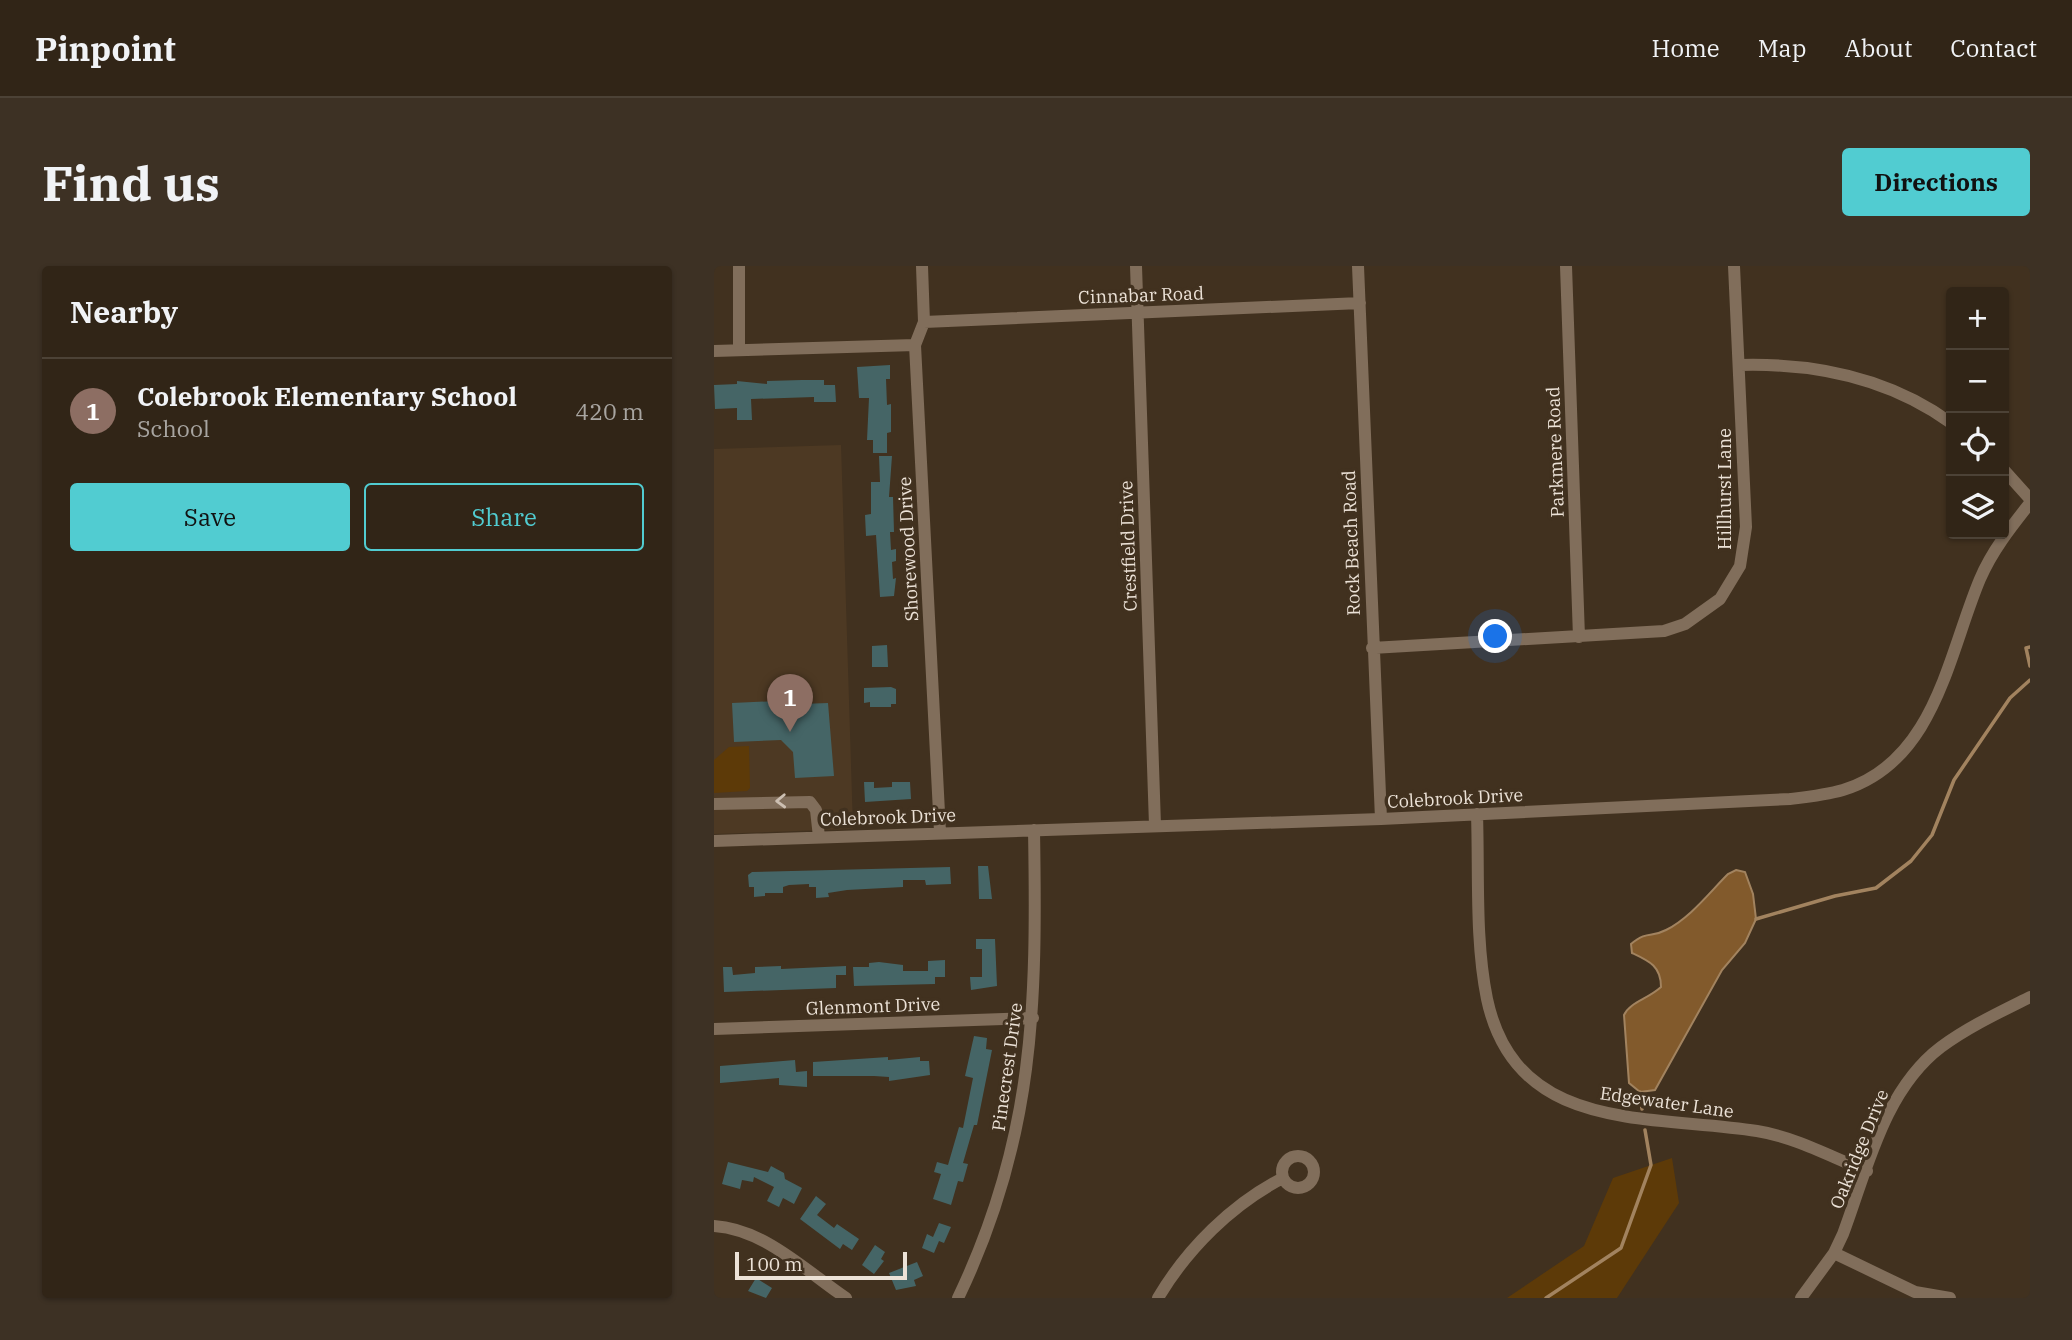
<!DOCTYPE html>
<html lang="en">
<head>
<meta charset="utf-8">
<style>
  :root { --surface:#312517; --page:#3d3124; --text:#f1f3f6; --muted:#a8a5a1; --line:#4c4236; --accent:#51ccd1 }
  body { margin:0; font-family:"IBM Plex Serif",serif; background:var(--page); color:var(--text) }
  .controls { position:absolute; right:21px; top:21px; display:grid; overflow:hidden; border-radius:7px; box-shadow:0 2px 5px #0004 }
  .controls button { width:63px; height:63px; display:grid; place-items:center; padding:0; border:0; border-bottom:2px solid var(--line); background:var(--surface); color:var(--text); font:35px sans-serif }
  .scale { position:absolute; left:21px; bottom:18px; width:172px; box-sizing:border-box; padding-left:7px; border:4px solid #ece2d7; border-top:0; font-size:19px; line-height:24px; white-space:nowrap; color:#ece2d7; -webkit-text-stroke:5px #41311f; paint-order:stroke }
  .you { position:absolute; left:782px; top:371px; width:24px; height:24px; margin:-18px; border:5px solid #fff; border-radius:50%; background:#1a73e8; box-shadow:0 0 0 10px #1a73e833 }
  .badge { display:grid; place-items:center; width:46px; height:46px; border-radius:50%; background:var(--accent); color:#fff; font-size:23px; font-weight:700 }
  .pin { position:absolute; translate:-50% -58px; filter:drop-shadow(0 2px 4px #0008) }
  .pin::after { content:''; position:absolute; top:37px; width:24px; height:21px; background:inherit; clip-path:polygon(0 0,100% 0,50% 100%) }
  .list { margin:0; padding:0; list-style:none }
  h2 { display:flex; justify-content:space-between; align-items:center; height:91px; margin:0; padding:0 28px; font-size:30px }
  h2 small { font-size:23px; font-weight:400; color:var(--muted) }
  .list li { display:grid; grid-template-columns:46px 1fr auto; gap:21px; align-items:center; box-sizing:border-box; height:105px; padding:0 28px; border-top:2px solid var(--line) }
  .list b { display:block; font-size:26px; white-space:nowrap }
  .list p { margin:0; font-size:23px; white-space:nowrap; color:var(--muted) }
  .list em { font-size:23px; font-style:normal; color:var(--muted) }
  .actions { display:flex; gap:14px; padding:21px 28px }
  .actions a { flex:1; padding:16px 0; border:2px solid var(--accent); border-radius:7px; text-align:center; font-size:24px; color:var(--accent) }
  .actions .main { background:var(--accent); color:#111 }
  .icon { flex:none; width:38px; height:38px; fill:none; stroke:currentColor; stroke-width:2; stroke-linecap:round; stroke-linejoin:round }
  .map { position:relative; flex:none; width:1316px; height:1032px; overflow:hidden; border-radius:7px }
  header { display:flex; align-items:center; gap:42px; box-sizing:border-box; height:98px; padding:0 35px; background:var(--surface); border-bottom:2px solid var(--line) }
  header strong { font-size:33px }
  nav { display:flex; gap:38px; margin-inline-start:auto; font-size:24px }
  .intro { display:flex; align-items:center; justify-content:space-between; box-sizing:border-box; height:168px; padding:0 42px }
  h1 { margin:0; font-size:49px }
  .button { padding:18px 32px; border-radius:7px; background:var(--accent); color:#111; font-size:24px; font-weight:700 }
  main { display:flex; gap:42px; padding:0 42px }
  aside { flex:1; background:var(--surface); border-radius:7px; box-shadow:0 2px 5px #0004 }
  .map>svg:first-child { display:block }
  .built { fill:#4d3923 }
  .green { fill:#5d3a08 }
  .water { fill:#825a2c; stroke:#a2835f; stroke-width:2 }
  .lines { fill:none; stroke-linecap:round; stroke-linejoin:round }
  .stream { stroke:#a2835f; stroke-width:3.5 }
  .building { fill:#456566 }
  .minor { stroke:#816e5b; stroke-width:12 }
  .oneway { stroke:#ccbfb2 }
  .labels { text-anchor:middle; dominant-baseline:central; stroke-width:7; stroke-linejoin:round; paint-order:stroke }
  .street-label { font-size:18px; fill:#ece2d7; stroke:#41311f }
</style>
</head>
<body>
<header>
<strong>Pinpoint</strong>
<nav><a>Home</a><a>Map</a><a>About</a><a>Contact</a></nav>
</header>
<div class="intro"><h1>Find us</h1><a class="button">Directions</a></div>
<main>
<aside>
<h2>Nearby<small></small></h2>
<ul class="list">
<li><span class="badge" style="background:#8d6e63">1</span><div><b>Colebrook Elementary School</b><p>School</p></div><em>420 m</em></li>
</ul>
<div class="actions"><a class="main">Save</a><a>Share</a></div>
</aside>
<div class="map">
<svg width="1316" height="1032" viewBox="0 0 1316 1032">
  <rect width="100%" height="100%" fill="#41311f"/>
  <path class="built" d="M127,179L139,563L0,568V183Z"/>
  <path class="green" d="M35,480L36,522L33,525L0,527V494L15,481Z
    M958,892L965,937L903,1032H793L870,980L899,912Z"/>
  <path class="water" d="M1022,604L1031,606L1039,628L1042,653L1031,677L1008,704L941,824L926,826L915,817L910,749C916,736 934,733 947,721C947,700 935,695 918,687L917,678C934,664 937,672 952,664C976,652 995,627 1014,608Z"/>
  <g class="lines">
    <path class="stream" d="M1316,381L1312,382L1316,400
      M1042,653L1121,630L1162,622L1197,595L1218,569L1240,514L1296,432L1316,414
      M926,826L928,843
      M832,1032L907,982L937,899L931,864"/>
  </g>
  <path class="building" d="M176,99V113H172L173,139L177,138V166L173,167V187H159V174H153L155,132H145L143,101Z
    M88,114H110V119H121L122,136H100V131L37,133L38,154H23V142L1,143L0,119L23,118V115L53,118V115Z
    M165,190H178L175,231H179L180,266H176L177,284L182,283V295L178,296L179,313L182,312L180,330L166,331L162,269L152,270L151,249L157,248V216H166Z
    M173,379L174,401H158V380Z
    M177,421L182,423V438H177V441H156V436L150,437V422Z
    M87,434V438L114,437L120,510L81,512L79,486L67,474L20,476L18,437Z
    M150,516H160V522L178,521V516H196L197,533L151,536Z
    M264,600H274L278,633H265Z
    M236,601L237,618L212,619L211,614H189V621L133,624L114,627L115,631L102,632V621H95V618L75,619L69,621V627H51V630L40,631V621H35L34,609L38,606Z
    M262,673H281L283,720L257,724L256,711H268V683H262Z
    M231,694V711H221V718L140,720L139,701H155V697L165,696L189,699V705H214V695Z
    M67,700V703L132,700V709H122V722L10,726L9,701H18L19,709L41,707V701Z
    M260,770L273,772L272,783L278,784L263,859H260L249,897L254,898L249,916L244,915L237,939L219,933L227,908L220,906L223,896L234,899L245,861L249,862L259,812L251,810Z
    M174,791V794L206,791V795H215L216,809L175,815V811L160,810H99V796Z
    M81,794L82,806L93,805V821L65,819V812L6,817V800Z
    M14,896L54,906L57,900L70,907L71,913L88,922L80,938L69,932L65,941L53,935L60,921L40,911L39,916L28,914L26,923L8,918Z
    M102,930L112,938L103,949L120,962L123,958L145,973L138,984L129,978L126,983L86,953Z
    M225,957L237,961L230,977L225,975L220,987L208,982L213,968L219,971Z
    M161,979L171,986L167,993L170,995L160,1008L148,999Z
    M203,996L209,1010L200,1014L202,1020L182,1024L175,1007Z
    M42,1012L58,1022L52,1032L34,1025Z"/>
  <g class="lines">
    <path class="minor" d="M25,0V84
      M208,0L210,56L201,79L226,566
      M422,0L441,559
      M644,0L667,553
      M852,0L865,371
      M210,56L646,37
      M0,85L201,79
      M1026,99C1102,97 1175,112 1237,157
      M1290,204L1316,233
      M658,382L950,365L971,358L1006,333L1026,300L1032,261L1020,0
      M0,538L96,536L102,544L105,571
      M763,548C765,609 761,674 773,733C802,869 938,848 1043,865C1081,871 1117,891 1153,905
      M0,575L667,553L1076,533C1093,531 1112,529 1129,524C1221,496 1234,389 1266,313C1278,285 1297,261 1316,237
      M0,763L319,752
      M568 906a16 16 0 1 1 32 0a16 16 0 1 1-32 0Z
      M0,960C50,963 92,1005 132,1032
      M1120,987L1201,1026L1236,1032
      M244,1032C321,872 323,737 320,564
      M444,1032C473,983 518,938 569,912
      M1087,1032L1120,987L1129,968C1153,904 1170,824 1227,781C1254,761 1286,746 1316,731"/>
  </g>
  <defs><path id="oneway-chevron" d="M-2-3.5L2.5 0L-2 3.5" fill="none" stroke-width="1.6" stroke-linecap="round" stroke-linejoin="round" transform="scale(1.75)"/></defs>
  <use class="oneway" href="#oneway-chevron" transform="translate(67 535) rotate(178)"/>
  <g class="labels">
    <g class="street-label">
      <text transform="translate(427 29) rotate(-2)">Cinnabar Road</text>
      <text transform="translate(841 186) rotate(-92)">Parkmere Road</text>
      <text transform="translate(1010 223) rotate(-90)">Hillhurst Lane</text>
      <text transform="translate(637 277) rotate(-92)">Rock Beach Road</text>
      <text transform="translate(414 280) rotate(-92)">Crestfield Drive</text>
      <text transform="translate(194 283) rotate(-93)">Shorewood Drive</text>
      <text transform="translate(741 532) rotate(-3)">Colebrook Drive</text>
      <text transform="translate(174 551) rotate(-2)">Colebrook Drive</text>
      <text transform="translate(159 740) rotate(-2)">Glenmont Drive</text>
      <text transform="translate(293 801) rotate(-82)">Pinecrest Drive</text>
      <text transform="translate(953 836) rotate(8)">Edgewater Lane</text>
      <text transform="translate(1145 883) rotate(-68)">Oakridge Drive</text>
    </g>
  </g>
</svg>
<div class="controls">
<button>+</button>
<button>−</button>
<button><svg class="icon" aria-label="locate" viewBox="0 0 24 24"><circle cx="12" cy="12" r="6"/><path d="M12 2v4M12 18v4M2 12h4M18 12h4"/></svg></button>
<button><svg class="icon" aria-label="layers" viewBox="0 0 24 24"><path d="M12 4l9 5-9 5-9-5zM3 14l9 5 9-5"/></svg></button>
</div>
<div class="scale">100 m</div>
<div class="you"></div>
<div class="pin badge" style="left:76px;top:466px;background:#8d6e63">1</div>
</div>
</main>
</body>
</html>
